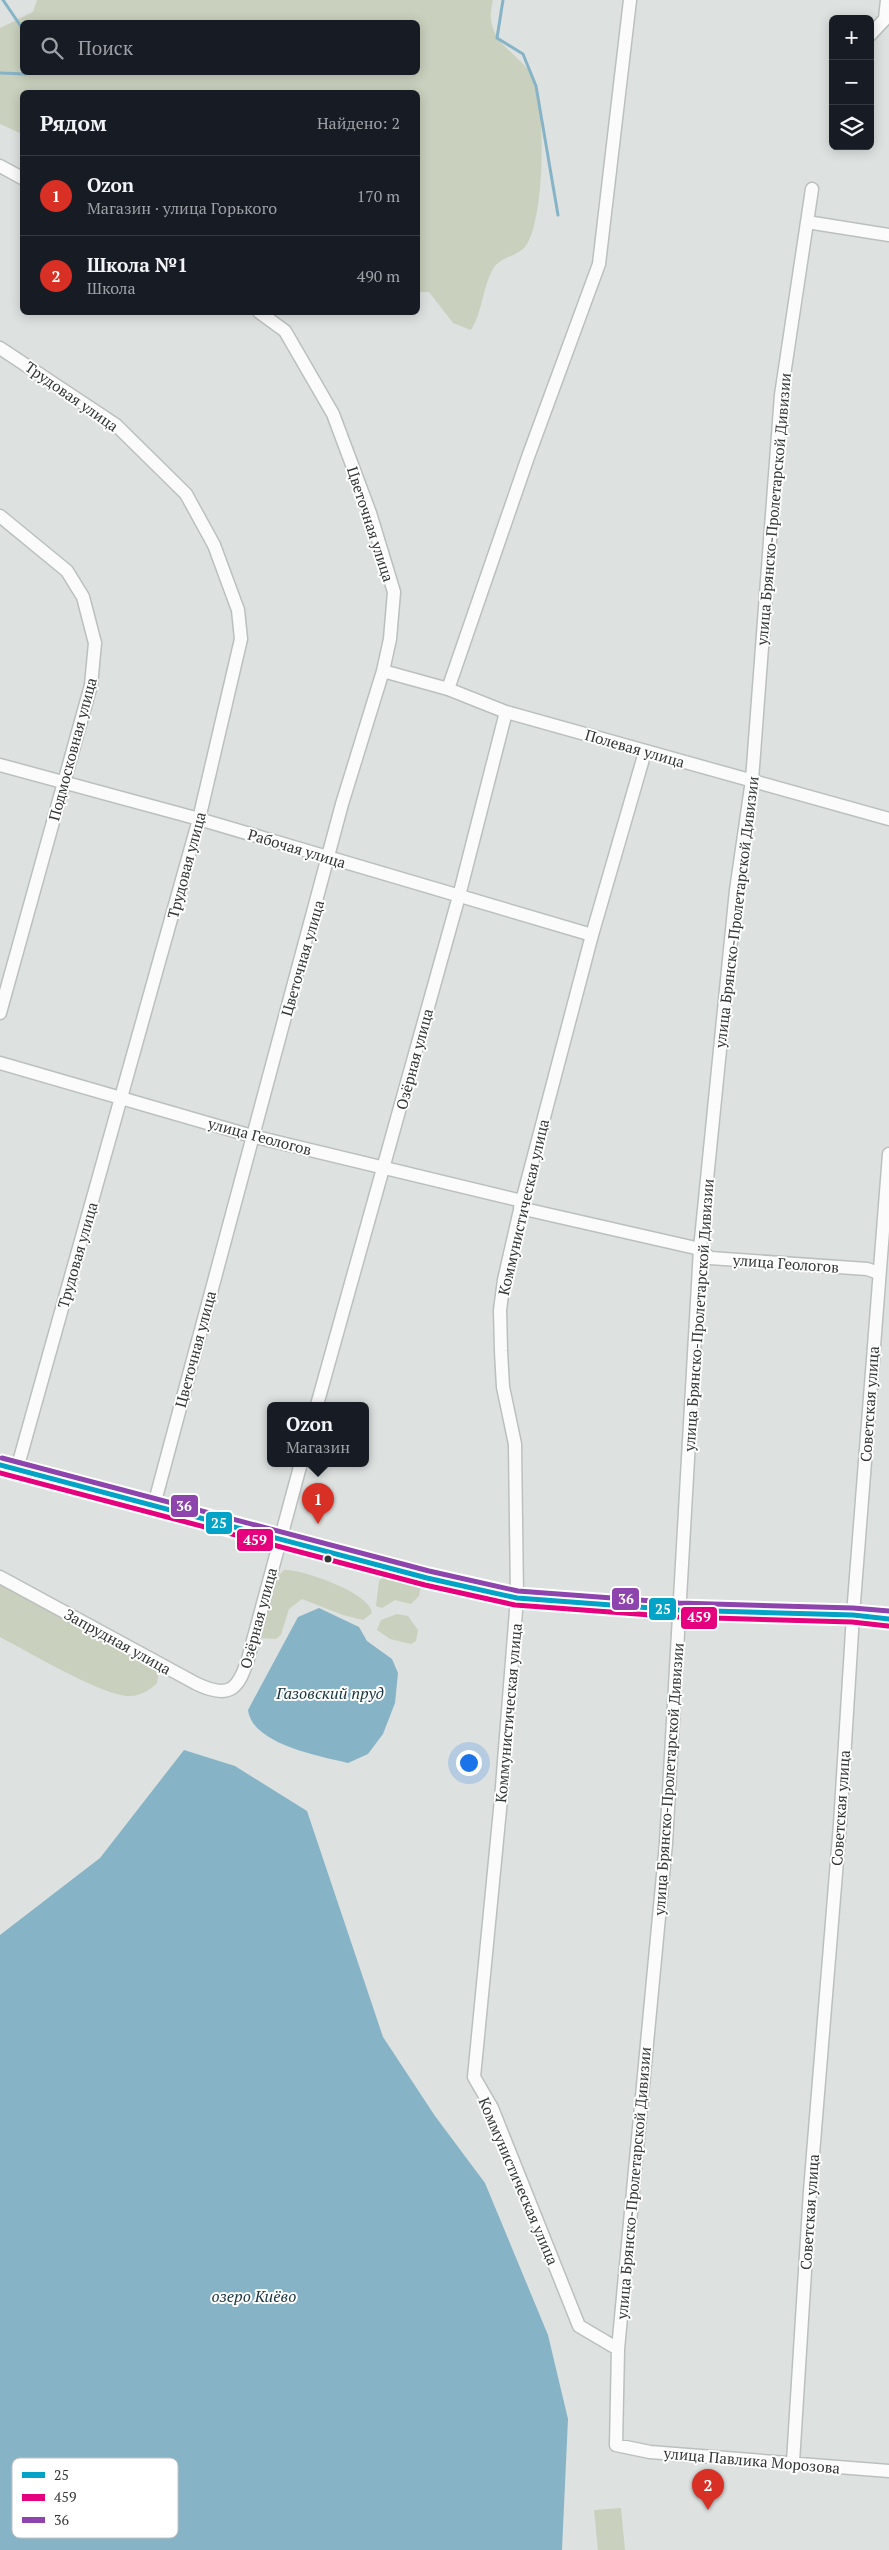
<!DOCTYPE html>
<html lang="ru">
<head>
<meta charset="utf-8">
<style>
  :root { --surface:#171b24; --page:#20242c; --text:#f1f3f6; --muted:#9ea1a6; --line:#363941; --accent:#d93025 }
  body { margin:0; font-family:"PT Serif",serif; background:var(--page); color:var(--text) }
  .controls { position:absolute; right:15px; top:15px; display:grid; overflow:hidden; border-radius:8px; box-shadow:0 2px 12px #0003 }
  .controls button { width:45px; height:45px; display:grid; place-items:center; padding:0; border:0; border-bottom:1px solid var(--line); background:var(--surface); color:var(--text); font:25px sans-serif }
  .you { position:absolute; left:468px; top:1762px; width:18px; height:18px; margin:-12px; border:4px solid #fff; border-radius:50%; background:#1a73e8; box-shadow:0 0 0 8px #1a73e833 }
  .badge { display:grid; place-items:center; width:32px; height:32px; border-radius:50%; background:var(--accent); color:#fff; font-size:16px; font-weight:700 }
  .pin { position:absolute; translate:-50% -41px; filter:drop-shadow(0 1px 2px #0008) }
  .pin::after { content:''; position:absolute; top:26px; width:18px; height:15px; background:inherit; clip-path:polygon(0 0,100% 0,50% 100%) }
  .popup { position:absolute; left:267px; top:1402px; width:102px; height:65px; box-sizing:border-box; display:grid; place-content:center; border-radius:8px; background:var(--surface); filter:drop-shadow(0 1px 4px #0005); font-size:16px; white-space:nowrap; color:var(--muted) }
  .popup b { font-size:19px; color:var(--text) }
  .popup::after { content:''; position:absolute; left:50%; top:100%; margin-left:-10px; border:10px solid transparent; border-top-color:var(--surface) }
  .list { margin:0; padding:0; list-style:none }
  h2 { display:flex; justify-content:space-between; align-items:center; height:65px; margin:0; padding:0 20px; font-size:21px }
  h2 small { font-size:16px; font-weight:400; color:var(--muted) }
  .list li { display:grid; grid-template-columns:32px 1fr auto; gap:15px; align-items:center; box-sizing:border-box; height:80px; padding:0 20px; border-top:1px solid var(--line) }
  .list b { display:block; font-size:19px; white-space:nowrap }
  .list p { margin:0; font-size:16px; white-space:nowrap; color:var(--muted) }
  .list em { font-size:16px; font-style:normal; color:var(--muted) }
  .icon { flex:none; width:28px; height:28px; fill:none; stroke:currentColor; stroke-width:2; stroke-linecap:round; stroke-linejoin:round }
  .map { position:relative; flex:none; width:889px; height:2550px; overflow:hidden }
  .search { position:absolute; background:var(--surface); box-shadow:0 2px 12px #0003; left:20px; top:20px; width:400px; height:55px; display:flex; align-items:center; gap:12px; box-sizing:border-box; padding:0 18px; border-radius:8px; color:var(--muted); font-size:19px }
  .panel { position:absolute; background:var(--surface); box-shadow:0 2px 12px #0003; left:20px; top:90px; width:400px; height:225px; border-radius:8px }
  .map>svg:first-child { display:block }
  .green { fill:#c9d0bd; fill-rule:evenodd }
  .water { fill:#87b3c6 }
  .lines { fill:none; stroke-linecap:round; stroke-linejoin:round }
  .stream { stroke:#87b3c6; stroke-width:3 }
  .street-casing { stroke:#bbc0be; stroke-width:15 }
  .secondary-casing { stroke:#bbc0be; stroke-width:21 }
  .street { stroke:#fafbfa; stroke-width:12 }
  .secondary { stroke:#fafbfa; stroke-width:19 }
  .bus-1-casing { stroke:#fff; stroke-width:9 }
  .bus-2-casing { stroke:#fff; stroke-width:9 }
  .bus-3-casing { stroke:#fff; stroke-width:9 }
  .bus-1 { stroke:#02a3c6; stroke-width:5 }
  .bus-2 { stroke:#e5007d; stroke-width:5 }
  .bus-3 { stroke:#8e44ad; stroke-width:5 }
  .bus-dot { fill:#313533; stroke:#fff; stroke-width:2 }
  .labels { text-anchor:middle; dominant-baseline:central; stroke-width:4; stroke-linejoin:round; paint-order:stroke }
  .street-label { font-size:15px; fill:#313533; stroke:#fff }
  .water-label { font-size:16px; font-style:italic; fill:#163340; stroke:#fff }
  .key { fill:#fff; stroke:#c1c2c2; stroke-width:1 }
  .key-label { font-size:14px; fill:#313533 }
  .line-badge { stroke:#fff; stroke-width:2 }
  .badge-label { font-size:14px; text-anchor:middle; font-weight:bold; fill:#fff }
</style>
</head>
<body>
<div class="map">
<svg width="889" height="2550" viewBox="0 0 889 2550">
  <rect width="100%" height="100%" fill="#dde2e0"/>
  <path class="green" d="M37,0H493C481,45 521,50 534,80C546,107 545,226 524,248C515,257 500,257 493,269C482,288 483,311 471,330L453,323L429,292H418V92H22V134L0,124V28L33,12ZM22,22H418V72H22Z
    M284,1570C302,1569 371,1593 372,1613L363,1620L343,1615L302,1599L289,1609L281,1635L276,1639L261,1638L259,1635C263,1617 270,1582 284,1570Z
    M395,1575L421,1585L419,1596L411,1604L395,1600L382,1608L376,1606L379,1581L383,1577Z
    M0,1584L159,1669L157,1683C150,1690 140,1696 130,1696C104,1697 27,1651 0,1637Z
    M397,1614L408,1616L418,1630L416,1641L411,1644L390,1639L377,1630L381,1620Z
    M621,2508L625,2550H598L594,2510Z"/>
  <path class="water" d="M319,1608L359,1627L367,1641L392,1659L398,1673L395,1703L383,1734L368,1754L348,1763C319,1756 252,1744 248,1710L298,1617Z
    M184,1750L235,1766L307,1811L383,2037L435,2116L485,2183L548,2335L568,2419L562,2550H0V1935L100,1858Z"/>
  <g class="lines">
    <path class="stream" d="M3,0L22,28
      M503,0L497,38L523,54L536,86L558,215
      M0,73L26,74V72"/>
    <g class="street-casing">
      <path id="street" d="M870,35L885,19L887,0
        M0,166L22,178
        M812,189L781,395L752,780L736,890L700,1249L666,1843L618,2349L616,2445L650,2452L889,2471
        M807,222L889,235
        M0,348L116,425L186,494L214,545L238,610L241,639L199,819L17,1469
        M0,516L67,571L83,597L95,643L91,685L0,1013
        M383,671L448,689L506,712L889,819
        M448,689L528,457L599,264L630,0
        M0,765L199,819L592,935
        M0,1063L252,1136L522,1201
        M520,1208L700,1249L710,1258L867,1269L879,1273
        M317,1405L459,896L506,712
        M154,1505L342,804L383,671L390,639L394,592L370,513L333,414L285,331L259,312
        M0,1577L197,1684C229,1699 238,1690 248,1659L301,1463
        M618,2349L579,2326L492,2108L474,2077L501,1799L517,1598L515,1444L503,1387L501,1351L500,1310L504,1280L522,1201L592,935L645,752
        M793,2462L810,2191L840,1824L853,1615L889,1154"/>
    </g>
    <g class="secondary-casing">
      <path id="secondary" d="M0,1465L427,1578L517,1598L679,1610L853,1615L889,1619"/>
    </g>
    <use href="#street" class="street"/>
    <use href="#secondary" class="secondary"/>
    <g class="bus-1-casing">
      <path id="bus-1" d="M0,1465L427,1578L517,1598L679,1610L853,1615L889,1619"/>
    </g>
    <g class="bus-2-casing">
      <path id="bus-2" d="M0,1473L425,1585L515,1605L678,1617L852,1622L888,1626"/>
    </g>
    <g class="bus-3-casing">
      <path id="bus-3" d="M2,1458L429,1571L518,1591L679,1603L853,1608L889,1611"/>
    </g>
    <use href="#bus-1" class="bus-1"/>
    <use href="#bus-2" class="bus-2"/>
    <use href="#bus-3" class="bus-3"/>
  </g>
  <circle class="bus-dot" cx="328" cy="1559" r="4.5"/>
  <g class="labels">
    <g class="street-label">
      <text transform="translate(72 396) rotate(35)">Трудовая улица</text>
      <text transform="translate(773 509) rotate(-85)">улица Брянско-Пролетарской Дивизии</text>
      <text transform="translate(371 524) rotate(72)">Цветочная улица</text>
      <text transform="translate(635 748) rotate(16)">Полевая улица</text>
      <text transform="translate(72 749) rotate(-75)">Подмосковная улица</text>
      <text transform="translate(297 848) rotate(17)">Рабочая улица</text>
      <text transform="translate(186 865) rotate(-75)">Трудовая улица</text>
      <text transform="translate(736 912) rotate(-83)">улица Брянско-Пролетарской Дивизии</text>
      <text transform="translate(302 958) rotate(-74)">Цветочная улица</text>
      <text transform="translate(414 1059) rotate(-75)">Озёрная улица</text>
      <text transform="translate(260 1136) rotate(15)">улица Геологов</text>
      <text transform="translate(523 1207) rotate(-77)">Коммунистическая улица</text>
      <text transform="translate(77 1255) rotate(-74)">Трудовая улица</text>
      <text transform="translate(786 1263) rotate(4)">улица Геологов</text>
      <text transform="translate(698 1315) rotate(-86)">улица Брянско-Пролетарской Дивизии</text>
      <text transform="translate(195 1349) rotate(-75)">Цветочная улица</text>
      <text transform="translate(869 1404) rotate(-86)">Советская улица</text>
      <text transform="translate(258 1618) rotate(-75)">Озёрная улица</text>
      <text transform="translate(118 1641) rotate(29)">Запрудная улица</text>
      <text transform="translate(508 1713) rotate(-85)">Коммунистическая улица</text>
      <text transform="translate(668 1779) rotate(-86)">улица Брянско-Пролетарской Дивизии</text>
      <text transform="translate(840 1808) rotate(-86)">Советская улица</text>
      <text transform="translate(519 2181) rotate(67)">Коммунистическая улица</text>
      <text transform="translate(633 2183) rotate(-85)">улица Брянско-Пролетарской Дивизии</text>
      <text transform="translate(809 2212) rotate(-86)">Советская улица</text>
      <text transform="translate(752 2460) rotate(5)">улица Павлика Морозова</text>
    </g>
    <g class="water-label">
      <text x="330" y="1693">Газовский пруд</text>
      <text x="254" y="2296">озеро Киёво</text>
    </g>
  </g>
  <rect x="12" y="2458" width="166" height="80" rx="8" class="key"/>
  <rect x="22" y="2472" width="23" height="6" fill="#02a3c6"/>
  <rect x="22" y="2494" width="23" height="7" fill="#e5007d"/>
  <rect x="22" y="2517" width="23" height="6" fill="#8e44ad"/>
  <g class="key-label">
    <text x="54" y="2480">25</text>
    <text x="54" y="2502">459</text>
    <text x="54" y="2525">36</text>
  </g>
  <g class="line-badge">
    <rect x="170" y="1494" width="29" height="24" rx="5" fill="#8e44ad"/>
    <rect x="205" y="1511" width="28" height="24" rx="5" fill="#02a3c6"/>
    <rect x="236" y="1528" width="38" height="24" rx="5" fill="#e5007d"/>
    <rect x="611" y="1587" width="29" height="24" rx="5" fill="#8e44ad"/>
    <rect x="648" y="1597" width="29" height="24" rx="5" fill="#02a3c6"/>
    <rect x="680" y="1606" width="38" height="24" rx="5" fill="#e5007d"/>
  </g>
  <g class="badge-label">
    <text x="184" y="1511">36</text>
    <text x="219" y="1528">25</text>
    <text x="255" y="1545">459</text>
    <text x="626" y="1604">36</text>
    <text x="663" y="1614">25</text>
    <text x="699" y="1622">459</text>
  </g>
</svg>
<div class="controls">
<button>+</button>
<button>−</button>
<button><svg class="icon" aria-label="layers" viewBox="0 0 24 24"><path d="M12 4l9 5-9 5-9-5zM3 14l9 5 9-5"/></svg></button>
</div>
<div class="you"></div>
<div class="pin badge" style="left:318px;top:1524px">1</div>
<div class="popup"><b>Ozon</b>Магазин</div>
<div class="pin badge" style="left:708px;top:2510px">2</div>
<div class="search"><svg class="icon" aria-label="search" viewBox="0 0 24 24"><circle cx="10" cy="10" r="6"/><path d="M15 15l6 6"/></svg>Поиск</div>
<section class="panel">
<h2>Рядом<small>Найдено: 2</small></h2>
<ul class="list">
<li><span class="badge">1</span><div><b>Ozon</b><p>Магазин · улица Горького</p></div><em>170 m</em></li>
<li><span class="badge">2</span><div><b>Школа №1</b><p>Школа</p></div><em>490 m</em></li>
</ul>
</section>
</div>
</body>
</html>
